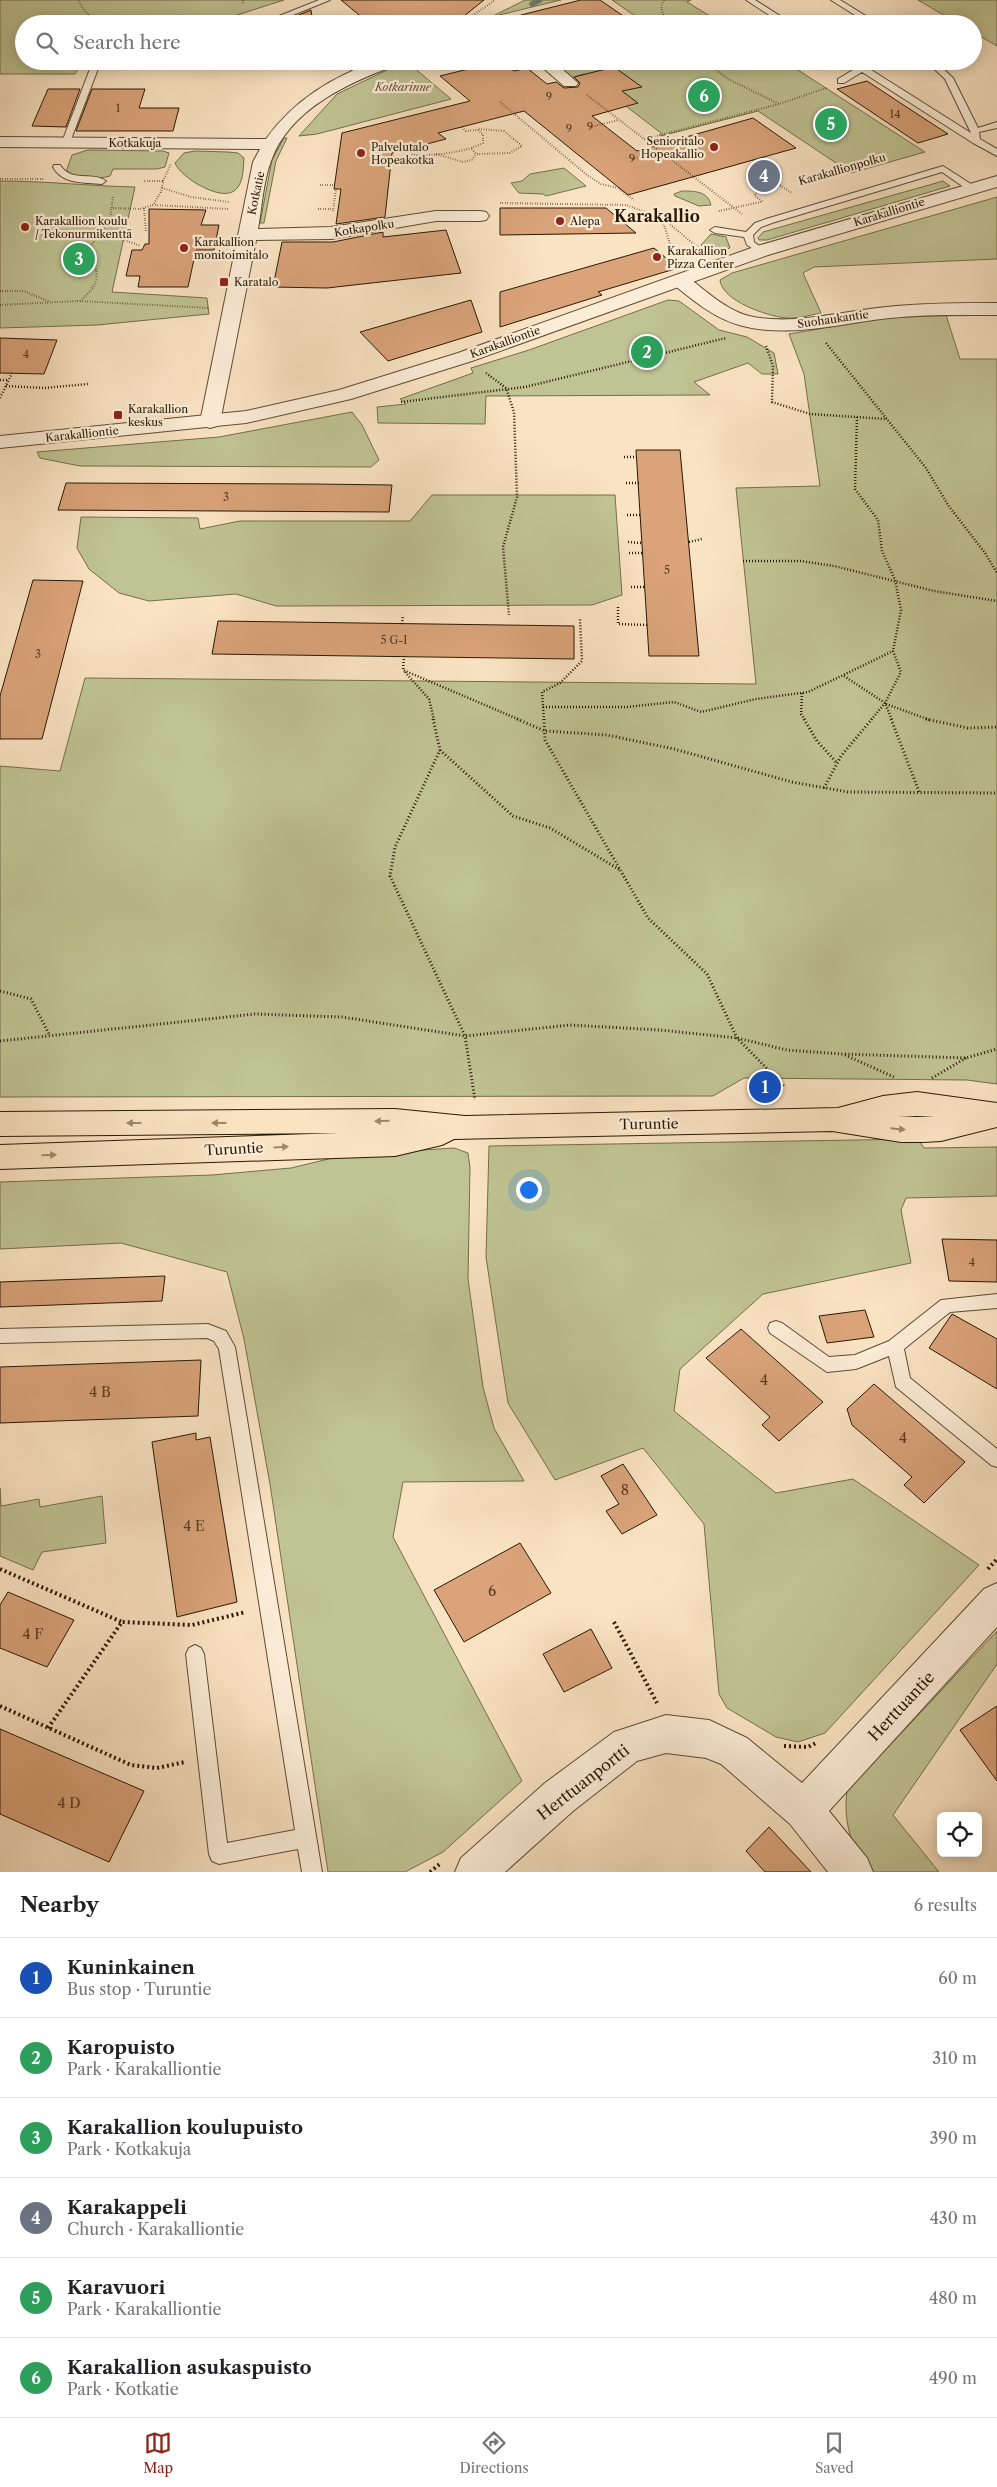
<!DOCTYPE html>
<html lang="en">
<head>
<meta charset="utf-8">
<style>
  :root { --surface:#fff; --page:#f6f6f6; --text:#202124; --muted:#757577; --line:#e0e0e0; --accent:#8f2418 }
  body { margin:0; font-family:"Libre Caslon Text",serif; background:var(--page); color:var(--text) }
  .controls { position:absolute; right:15px; bottom:15px; display:grid; overflow:hidden; border-radius:8px; box-shadow:0 2px 12px #0003 }
  .controls button { width:45px; height:45px; display:grid; place-items:center; padding:0; border:0; border-bottom:1px solid var(--line); background:var(--surface); color:var(--text); font:25px sans-serif }
  .you { position:absolute; left:528px; top:1189px; width:18px; height:18px; margin:-12px; border:4px solid #fff; border-radius:50%; background:#1a73e8; box-shadow:0 0 0 8px #1a73e833 }
  .badge { display:grid; place-items:center; width:32px; height:32px; border-radius:50%; background:var(--accent); color:#fff; font-size:16px; font-weight:700 }
  .pin { position:absolute; translate:-50% -50%; border:2px solid #fff; box-shadow:0 1px 5px #0006 }
  .list { margin:0; padding:0; list-style:none }
  h2 { display:flex; justify-content:space-between; align-items:center; height:65px; margin:0; padding:0 20px; font-size:21px }
  h2 small { font-size:16px; font-weight:400; color:var(--muted) }
  .list li { display:grid; grid-template-columns:32px 1fr auto; gap:15px; align-items:center; box-sizing:border-box; height:80px; padding:0 20px; border-top:1px solid var(--line) }
  .list b { display:block; font-size:19px; white-space:nowrap }
  .list p { margin:0; font-size:16px; white-space:nowrap; color:var(--muted) }
  .list em { font-size:16px; font-style:normal; color:var(--muted) }
  .icon { flex:none; width:28px; height:28px; fill:none; stroke:currentColor; stroke-width:2; stroke-linecap:round; stroke-linejoin:round }
  .map { position:relative; flex:none; width:997px; height:1872px; overflow:hidden }
  .search { position:absolute; background:var(--surface); box-shadow:0 2px 12px #0003; left:15px; right:15px; top:15px; height:55px; display:flex; align-items:center; gap:12px; box-sizing:border-box; padding:0 18px; border-radius:28px; color:var(--muted); font-size:19px }
  .sheet { height:545px; background:var(--surface) }
  nav { display:flex; justify-content:space-around; align-items:center; box-sizing:border-box; height:70px; border-top:1px solid var(--line); background:var(--surface); font-size:14px; color:var(--muted) }
  nav a { display:grid; justify-items:center; gap:2px }
  nav .on { color:var(--accent) }
  .map>svg:first-child { display:block }
  .green { fill:#c0c393; stroke:#746e4a }
  .lines { fill:none; stroke-linecap:round; stroke-linejoin:round }
  .stream { stroke:#707b70; stroke-width:5.5 }
  .building { fill:#daa37a; stroke:#291902 }
  .service-casing { stroke:#5d4c32; stroke-width:2 }
  .minor-casing { stroke:#5d4c32; stroke-width:2 }
  .tertiary-casing { stroke:#5d4c32; stroke-width:2 }
  .primary-casing { stroke:#291902; stroke-width:2 }
  .path-far3 { stroke:#291902; stroke-width:2; stroke-dasharray:0.5 2; stroke-linecap:butt }
  .path-far2 { stroke:#291902; stroke-width:2.5; stroke-dasharray:1 2; stroke-linecap:butt }
  .path-far1 { stroke:#291902; stroke-width:3; stroke-dasharray:1 2.5; stroke-linecap:butt }
  .path { stroke:#291902; stroke-width:4; stroke-dasharray:2 3; stroke-linecap:butt }
  .service { fill:#fcedd8; fill-rule:evenodd }
  .minor { fill:#fcedd8; fill-rule:evenodd }
  .tertiary { fill:#fcedd8; fill-rule:evenodd }
  .primary { fill:#fae3c3; fill-rule:evenodd }
  .oneway { fill:#9c886c }
  .poi-dot { fill:#8f2418; stroke:#fcedd8; stroke-width:2 }
  .labels { text-anchor:middle; dominant-baseline:central; stroke-width:4.5; stroke-linejoin:round; paint-order:stroke }
  .far-park-label { font-size:11px; font-style:italic; fill:#5e5435; stroke:#fcedd8 }
  .number-label { font-size:11px; fill:#553c20 }
  .far-poi-label { font-size:11px; fill:#291902; stroke:#fcedd8; text-anchor:start }
  .far-street-label { font-size:11px; fill:#291902; stroke:#fcedd8 }
  .street-label { font-size:14px; fill:#291902; stroke:#fcedd8 }
  .near-number-label { font-size:14px; fill:#553c20 }
  .far-district-label { font-size:16px; font-weight:bold; fill:#291902; stroke:#fcedd8 }
  .near-street-label { font-size:16px; fill:#291902; stroke:#fcedd8 }
</style>
</head>
<body>
<div class="map">
<svg width="997" height="1872" viewBox="0 0 997 1872">
  <rect width="100%" height="100%" fill="#fae3c3"/>
  <filter id="stains"><feTurbulence type="fractalNoise" baseFrequency=".004" numOctaves="4"/><feColorMatrix values="0 0 0 0 .2 0 0 0 0 .09 0 0 0 0 .02 0 0 0 .5 -.17"/></filter>
  <radialGradient id="worn" r=".72"><stop offset=".6" stop-color="#630" stop-opacity="0"/><stop offset="1" stop-color="#630" stop-opacity=".3"/></radialGradient>
  <path class="green" d="M0,0H284L212,23L24,24V61H83L75,74H0Z
    M525,0H561L491,17Z
    M612,0H691L687,2L723,24H647Z
    M918,0H997V46L973,32V24H959Z
    M406,61L451,99L317,134L299,136L337,94Z
    M562,61H784L925,152L851,173L758,111L661,136V133L584,74L571,78L552,64Z
    M284,138H287L276,161L264,223H260L272,160Z
    M88,150L163,151L169,153L165,167L157,169H113L110,176C98,180 80,177 68,173L67,169L72,155Z
    M195,151L228,152L238,153L244,158C243,168 244,184 234,191C220,201 181,178 175,163L184,153Z
    M564,168L586,186L546,196L543,194L519,193L511,183L522,181L530,174Z
    M0,181C45,181 90,186 135,187L112,292L207,298L209,314L97,325L0,328Z
    M943,181L950,186L767,240H759L758,238L763,232Z
    M682,191C694,191 708,191 711,205L699,206L675,196L674,194Z
    M997,197V259L814,267L803,273L821,313C810,315 797,319 786,318C767,316 722,301 720,280L732,273Z
    M711,234L726,237L730,248L712,253L701,245Z
    M668,300L679,301L719,330L747,337L774,353L778,374H762L748,363L694,382L710,395L486,396L485,424L378,423L377,407L406,404L400,399L473,373L471,368L529,350Z
    M899,315H946L960,359H997V1084L967,1080L744,1078L713,1096L0,1097V766L60,771L85,678L756,684L736,488L820,486L804,374L789,334Z
    M352,412L362,425L379,460L371,467L80,466L40,458L37,452L219,437Z
    M432,495H615L622,595L592,605L276,606L236,594L149,601L119,593L89,569L77,548L81,517L198,518L200,529L240,521H410Z
    M918,1139L924,1148L997,1147V1196L906,1198L901,1210L911,1263L763,1294L680,1369L674,1411L776,1493L853,1479L979,1565L825,1733L798,1742L776,1737L727,1708L719,1694L704,1524L643,1448L555,1480L508,1403L486,1257L489,1146Z
    M454,1148L468,1153L470,1168L468,1279L483,1387L494,1428L524,1481L403,1482L393,1537L522,1781L443,1852L405,1872H328L270,1484L244,1339L227,1272L121,1243L0,1249V1182L212,1175L291,1168L345,1155Z
    M0,1488L1,1506L39,1499L40,1507L102,1496L106,1543L42,1552L33,1570L0,1556Z
    M997,1631V1664L893,1815L939,1872H868C851,1846 843,1821 847,1791Z"/>
  <g class="lines">
    <path class="stream" d="M532,4L540,0"/>
  </g>
  <path class="building" d="M341,0H484L454,24H370Z
    M581,0H600L635,24H522L521,15Z
    M311,10L313,24H277Z
    M179,61H318V64L178,63Z
    M501,61L514,71L527,68L547,84L556,82L564,88L578,87L580,83L574,77L614,67L642,87L622,91L638,103L592,116L637,151L753,118L796,148L628,195L524,111L438,133L446,139L392,153L385,217L336,224L341,189H334L342,133L470,101L440,76Z
    M867,81L905,106L948,134L918,143L837,89Z
    M48,89H80L66,127L32,126Z
    M92,89H145L139,108H179L173,131H76Z
    M500,208H606L636,233L500,235Z
    M149,209L206,210L201,225H219L214,250H196L188,287H138L140,276H126L132,250H142L145,244H149Z
    M446,230L461,273L327,288L273,287L282,242H333L383,232V237Z
    M654,248L678,268L598,292L602,295L500,327V292Z
    M471,300L482,332L388,361L360,332Z
    M0,338L57,340L44,374L0,373Z
    M636,450H680L699,656H649Z
    M66,483L314,484L392,485L389,512L58,510Z
    M33,580L83,581L42,739H0V696Z
    M218,621L574,626V659L212,654Z
    M942,1239L997,1240V1282L949,1281Z
    M165,1276L162,1301L0,1307V1282Z
    M865,1310L874,1337L827,1343L819,1316Z
    M952,1314L997,1339V1389L929,1348Z
    M741,1329L823,1402L779,1441L762,1425L770,1417L706,1358Z
    M201,1360L198,1416L0,1423V1367Z
    M874,1384L965,1462L924,1503L904,1485L912,1477L852,1425L847,1409Z
    M196,1433V1440L210,1437L237,1602L177,1617L152,1442Z
    M623,1464L657,1515L622,1534L606,1511L619,1504L601,1476Z
    M520,1543L551,1593L464,1642L434,1590Z
    M8,1592L74,1620L47,1667L0,1648V1605Z
    M591,1629L612,1668L564,1692L543,1654Z
    M997,1706V1781L960,1730Z
    M0,1729L144,1791L109,1862L0,1814Z
    M769,1827L811,1872H765L746,1851Z"/>
  <g class="lines">
    <g class="service-casing">
      <path id="service" d="M319,0H330L271,24H259Z
        M746,0H755L793,24H783Z
        M831,0H840L879,24H869Z
        M93,61H101L70,142L63,144L62,142Z
        M334,61H345L367,72L360,74Z
        M847,61H857L971,133L945,79L926,61H935L953,78L978,128L997,122V128L979,132L980,139L997,149V156L973,143L862,72L844,83H838V79L856,68Z
        M54,165H60C72,183 92,171 106,181L102,184C84,182 63,185 53,167Z
        M943,166L974,186V190H968L942,172L772,223L761,227L753,235L754,242L766,251L761,254L747,245L744,237L715,233L710,230L715,227L746,232L755,223L766,219Z
        M997,1294V1308L950,1312L904,1349L910,1378L997,1449V1467L991,1465L896,1387L889,1356L856,1369L827,1372L770,1333L768,1328L770,1323L776,1321L782,1323L829,1357L855,1355L889,1341L941,1300Z
        M208,1324L226,1331L235,1347L322,1872H302L298,1849L219,1864L212,1861L209,1854L186,1654L189,1648L195,1645L201,1648L204,1654L227,1843L295,1830L219,1349L214,1341L207,1338L0,1343V1329Z"/>
    </g>
    <g class="minor-casing">
      <path id="minor" d="M377,61H401L399,64C350,82 290,108 271,161C263,182 262,207 258,229L331,227L436,211H480L486,212L489,216L486,220L480,221H436L331,239L256,240L220,422L217,426L210,428L203,426L200,422L253,162L260,149L0,147V137L266,139C294,100 332,77 377,61Z
        M535,61H553L578,83L576,86H564Z
        M681,275L688,277C706,291 726,310 749,316C793,326 842,311 886,307C923,303 960,303 997,303V315C961,315 926,314 890,318C841,323 788,339 739,325C714,318 694,301 674,285L671,281L674,277Z
        M997,1583V1627L829,1811L867,1858L873,1872H828L790,1824L721,1764L706,1758L666,1753L637,1761L573,1811L505,1872H455L461,1858L545,1783L614,1732L666,1715L709,1720L747,1738L802,1783L984,1589Z"/>
    </g>
    <g class="tertiary-casing">
      <path id="tertiary" d="M997,176V187L768,255L472,361L351,399L246,423L0,448V436L246,411L339,390L458,353L754,247Z"/>
    </g>
    <g class="primary-casing">
      <path id="primary" d="M917,1092L997,1103V1127L941,1141L924,1142H901L832,1131L454,1139L442,1145L395,1156L0,1169V1145L340,1133L0,1136V1112L395,1109L465,1116L838,1108L883,1096ZM917,1116L935,1117H898Z"/>
    </g>
    <path class="path-far3" d="M79,0L83,9L98,24
      M243,0V3
      M664,0C659,9 663,16 668,24
      M486,24L469,18L495,0
      M705,61L728,79L779,104
      M511,68L522,66
      M587,95L742,214
      M500,102L587,175L601,184L618,188L634,200
      M590,127L619,120
      M645,139L779,104L826,88
      M386,145C396,149 406,154 416,155C435,156 467,152 483,143V135L478,130L466,131L462,127
      M472,149L476,154L510,153L522,146L504,131L479,129
      M436,154L463,162L472,160L476,154
      M632,159L661,152
      M0,179H43
      M163,181L171,164
      M778,184L792,193
      M320,185H334
      M162,188L191,197L229,202
      M762,201L755,196V193L781,185
      M500,203L626,205L662,218L700,249
      M155,205L228,209
      M113,208L140,209L153,205L161,192L163,181H143
      M144,208L146,232
      M318,209H333
      M333,211L336,189
      M719,211L761,202
      M663,218L692,220L701,217
      M662,219L674,256L677,259
      M101,232L141,246
      M0,291H24L50,302
      M80,301C98,286 102,274 89,254L92,244L110,220L113,196
      M0,305L79,301L209,308"/>
    <path class="path-far2" d="M826,343L926,468L948,505L985,553L997,573
      M766,346L773,366L772,402L810,414L887,419
      M486,373L506,388L514,412L517,497L503,547L509,615
      M0,380H9
      M6,386L44,388L88,384
      M0,398L12,373
      M401,402L525,387L726,338
      M857,417L855,489L878,520L882,551L895,580L901,610L893,651L901,672L885,703L871,720
      M624,457H637
      M626,483H639
      M627,515H640
      M628,542L642,543
      M689,542L702,539
      M629,553H643
      M743,561H801L834,566L934,591L997,601
      M631,587H645
      M618,607V624L647,625
      M402,624L403,615
      M404,656L403,670L520,720
      M405,672L429,699L434,720
      M844,676L885,703L892,720
      M802,693L801,714L805,720
      M886,704L930,720
      M543,707H627L674,702L701,712L756,699L808,692L893,651
      M544,720L542,692L560,683L582,661L580,619"/>
    <path class="path-far1" d="M433,719L440,750L395,847L390,876L465,1036L475,1100
      M517,719L545,731L607,735L674,749L792,782L848,792L997,793
      M544,719L545,740L648,918L707,974L737,1038L785,1087
      M804,719L817,741L837,763
      M891,719L920,794
      M926,719L968,728L997,727
      M440,750L513,816L550,828L620,870
      M824,788L841,756L872,719
      M0,991L31,999L50,1036
      M0,1041L255,1014L342,1017L465,1036L570,1025L660,1030L737,1038L787,1050L843,1054L966,1058L997,1049
      M845,1055L896,1078
      M932,1078L966,1058"/>
    <path class="path" d="M0,1569L122,1622
      M988,1569L997,1559
      M614,1622L657,1703
      M0,1706L131,1765L157,1768L185,1762
      M48,1728L122,1622L192,1625L246,1612
      M784,1746L808,1747L816,1743
      M430,1872L441,1863"/>
    <use href="#service" class="service"/>
    <use href="#minor" class="minor"/>
    <use href="#tertiary" class="tertiary"/>
    <use href="#primary" class="primary"/>
  </g>
  <defs><path id="oneway-solid" d="M-6-.8H1V-3.2L6.5 0L1 3.2V.8H-6Z" transform="scale(1.25)"/></defs>
  <g class="oneway">
    <use href="#oneway-solid" transform="translate(382 1121) rotate(179)"/>
    <use href="#oneway-solid" transform="translate(134 1123) rotate(180)"/>
    <use href="#oneway-solid" transform="translate(219 1123) rotate(180)"/>
    <use href="#oneway-solid" transform="translate(898 1129) rotate(6)"/>
    <use href="#oneway-solid" transform="translate(281 1147) rotate(-3)"/>
    <use href="#oneway-solid" transform="translate(49 1155) rotate(-1)"/>
  </g>
  <g class="poi-dot">
    <circle cx="714" cy="147" r="5"/>
    <circle cx="361" cy="153" r="5"/>
    <circle cx="560" cy="221" r="5"/>
    <circle cx="25" cy="227" r="5"/>
    <circle cx="184" cy="248" r="5"/>
    <circle cx="657" cy="257" r="5"/>
    <rect x="219" y="277" width="10" height="10" rx="2.5"/>
    <rect x="113" y="410" width="10" height="10" rx="2.5"/>
  </g>
  <g class="labels">
    <g class="far-park-label">
      <text x="403" y="87">Kotkarinne</text>
    </g>
    <g class="number-label">
      <text x="549" y="97">9</text>
      <text x="118" y="108">1</text>
      <text x="895" y="114">14</text>
      <text x="590" y="127">9</text>
      <text x="569" y="129">9</text>
      <text x="632" y="159">9</text>
      <text x="26" y="354">4</text>
      <text x="226" y="497">3</text>
      <text x="667" y="570">5</text>
      <text x="394" y="640">5 G-I</text>
      <text x="38" y="654">3</text>
      <text x="972" y="1262">4</text>
    </g>
    <g class="far-poi-label">
      <text x="704" y="141" text-anchor="end">Senioritalo<tspan x="704" dy="13">Hopeakallio</tspan></text>
      <text x="371" y="147">Palvelutalo<tspan x="371" dy="13">Hopeakotka</tspan></text>
      <text x="35" y="221">Karakallion koulu<tspan x="35" dy="13">/ Tekonurmikenttä</tspan></text>
      <text x="570" y="221">Alepa</text>
      <text x="194" y="242">Karakallion<tspan x="194" dy="13">monitoimitalo</tspan></text>
      <text x="667" y="251">Karakallion<tspan x="667" dy="13">Pizza Center</tspan></text>
      <text x="234" y="282">Karatalo</text>
      <text x="128" y="409">Karakallion<tspan x="128" dy="13">keskus</tspan></text>
    </g>
    <g class="far-street-label">
      <text x="135" y="143">Kotkakuja</text>
      <text transform="translate(842 169) rotate(-16)">Karakallionpolku</text>
      <text transform="translate(256 193) rotate(-78)">Kotkatie</text>
      <text transform="translate(889 212) rotate(-17)">Karakalliontie</text>
      <text transform="translate(364 228) rotate(-9)">Kotkapolku</text>
      <text transform="translate(833 319) rotate(-8)">Suohaukantie</text>
      <text transform="translate(505 342) rotate(-20)">Karakalliontie</text>
      <text transform="translate(82 434) rotate(-6)">Karakalliontie</text>
    </g>
    <g class="street-label">
      <text transform="translate(649 1124) rotate(-1)">Turuntie</text>
      <text transform="translate(234 1149) rotate(-3)">Turuntie</text>
    </g>
    <g class="near-number-label">
      <text x="764" y="1380">4</text>
      <text x="100" y="1392">4 B</text>
      <text x="903" y="1438">4</text>
      <text x="625" y="1490">8</text>
      <text x="194" y="1526">4 E</text>
      <text x="492" y="1591">6</text>
      <text x="33" y="1634">4 F</text>
      <text x="69" y="1803">4 D</text>
    </g>
    <g class="far-district-label">
      <text x="657" y="216">Karakallio</text>
    </g>
    <g class="near-street-label">
      <text transform="translate(901 1706) rotate(-47)">Herttuantie</text>
      <text transform="translate(583 1782) rotate(-38)">Herttuanportti</text>
    </g>
  </g>
  <rect width="100%" height="100%" filter="url(#stains)"/>
  <rect width="100%" height="100%" fill="url(#worn)"/>
</svg>
<div class="controls">
<button><svg class="icon" aria-label="locate" viewBox="0 0 24 24"><circle cx="12" cy="12" r="6"/><path d="M12 2v4M12 18v4M2 12h4M18 12h4"/></svg></button>
</div>
<div class="you"></div>
<div class="pin badge" style="left:765px;top:1087px;background:#1a4fb4">1</div>
<div class="pin badge" style="left:647px;top:352px;background:#2e9e5b">2</div>
<div class="pin badge" style="left:79px;top:259px;background:#2e9e5b">3</div>
<div class="pin badge" style="left:764px;top:176px;background:#6b7280">4</div>
<div class="pin badge" style="left:831px;top:124px;background:#2e9e5b">5</div>
<div class="pin badge" style="left:704px;top:96px;background:#2e9e5b">6</div>
<div class="search"><svg class="icon" aria-label="search" viewBox="0 0 24 24"><circle cx="10" cy="10" r="6"/><path d="M15 15l6 6"/></svg>Search here</div>
</div>
<section class="sheet">
<h2>Nearby<small>6 results</small></h2>
<ul class="list">
<li><span class="badge" style="background:#1a4fb4">1</span><div><b>Kuninkainen</b><p>Bus stop · Turuntie</p></div><em>60 m</em></li>
<li><span class="badge" style="background:#2e9e5b">2</span><div><b>Karopuisto</b><p>Park · Karakalliontie</p></div><em>310 m</em></li>
<li><span class="badge" style="background:#2e9e5b">3</span><div><b>Karakallion koulupuisto</b><p>Park · Kotkakuja</p></div><em>390 m</em></li>
<li><span class="badge" style="background:#6b7280">4</span><div><b>Karakappeli</b><p>Church · Karakalliontie</p></div><em>430 m</em></li>
<li><span class="badge" style="background:#2e9e5b">5</span><div><b>Karavuori</b><p>Park · Karakalliontie</p></div><em>480 m</em></li>
<li><span class="badge" style="background:#2e9e5b">6</span><div><b>Karakallion asukaspuisto</b><p>Park · Kotkatie</p></div><em>490 m</em></li>
</ul>
</section>
<nav>
<a class="on"><svg class="icon" aria-label="map" viewBox="0 0 24 24"><path d="M3 6l6-2 6 2 6-2v14l-6 2-6-2-6 2zM9 4v14M15 6v14"/></svg>Map</a>
<a><svg class="icon" aria-label="directions" viewBox="0 0 24 24"><path d="M12 3l9 9-9 9-9-9zM9 14v-3h6M13 9l2 2-2 2"/></svg>Directions</a>
<a><svg class="icon" aria-label="saved" viewBox="0 0 24 24"><path d="M7 4h10v16l-5-4-5 4z"/></svg>Saved</a>
</nav>
</body>
</html>
